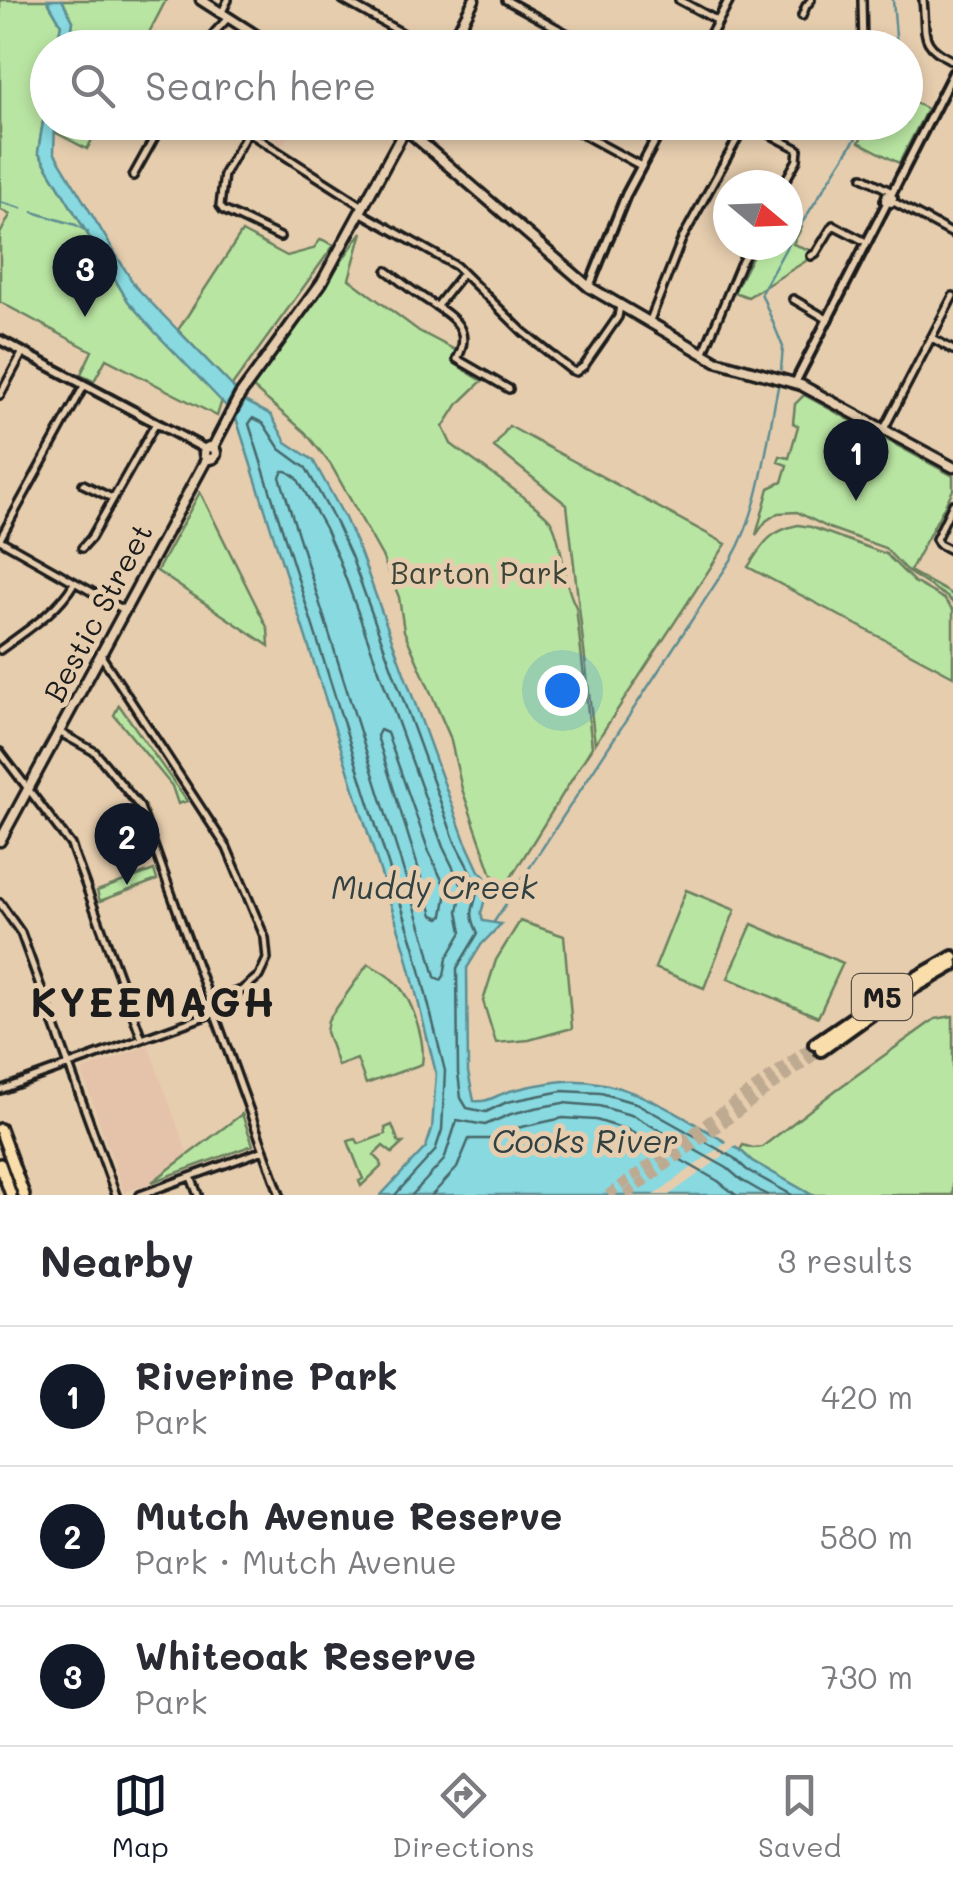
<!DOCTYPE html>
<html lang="en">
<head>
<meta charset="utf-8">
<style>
  :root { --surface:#fff; --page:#f7f7f7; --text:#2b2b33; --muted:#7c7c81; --line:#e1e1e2; --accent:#111827 }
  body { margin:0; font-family:Mali,sans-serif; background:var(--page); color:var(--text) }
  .compass { position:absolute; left:713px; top:170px; width:90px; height:90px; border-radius:50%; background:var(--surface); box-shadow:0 5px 15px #0003; rotate:109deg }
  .you { position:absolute; left:562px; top:690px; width:35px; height:35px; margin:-25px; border:8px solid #fff; border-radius:50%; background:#1a73e8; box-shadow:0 0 0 15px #1a73e833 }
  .badge { display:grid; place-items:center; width:65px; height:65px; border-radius:50%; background:var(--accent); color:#fff; font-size:32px; font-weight:700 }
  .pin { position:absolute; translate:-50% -82px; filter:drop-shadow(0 2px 5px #0008) }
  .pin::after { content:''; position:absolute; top:52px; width:35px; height:30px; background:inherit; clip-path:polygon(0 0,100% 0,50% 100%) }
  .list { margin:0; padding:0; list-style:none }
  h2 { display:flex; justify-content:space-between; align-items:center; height:130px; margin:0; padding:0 40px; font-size:42px }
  h2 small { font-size:32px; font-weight:400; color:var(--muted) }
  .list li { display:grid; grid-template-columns:65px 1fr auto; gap:30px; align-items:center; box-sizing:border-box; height:140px; padding:0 40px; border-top:2px solid var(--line) }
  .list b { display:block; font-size:38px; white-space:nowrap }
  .list p { margin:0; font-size:32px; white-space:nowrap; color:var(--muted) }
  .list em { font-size:32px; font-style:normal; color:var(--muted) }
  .icon { flex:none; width:55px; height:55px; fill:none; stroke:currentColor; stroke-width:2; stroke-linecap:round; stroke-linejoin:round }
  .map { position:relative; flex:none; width:953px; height:1195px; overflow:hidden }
  .search { position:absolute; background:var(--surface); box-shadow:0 5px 15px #0003; left:30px; right:30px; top:30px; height:110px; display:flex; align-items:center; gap:25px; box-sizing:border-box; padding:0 35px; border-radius:55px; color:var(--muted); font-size:38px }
  .sheet { height:550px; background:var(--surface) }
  nav { display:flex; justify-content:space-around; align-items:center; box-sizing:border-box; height:140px; border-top:2px solid var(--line); background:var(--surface); font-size:28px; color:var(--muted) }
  nav a { display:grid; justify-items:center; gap:5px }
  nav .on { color:var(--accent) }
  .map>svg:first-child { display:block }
  .built { fill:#e5c2aa }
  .green { fill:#b9e5a2; stroke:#6a805f; stroke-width:2.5 }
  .water { fill:#88d9e0; stroke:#5d8d92; stroke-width:2.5 }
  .pier { fill:#e6cdae }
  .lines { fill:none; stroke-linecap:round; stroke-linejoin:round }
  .shore { stroke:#47686a; stroke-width:2.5 }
  .stream { stroke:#5d8d92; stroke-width:2.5 }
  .motorway-tunnel { stroke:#beaa91; stroke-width:10; stroke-dasharray:10 5; stroke-linecap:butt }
  .minor-casing { stroke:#1c1c1c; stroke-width:12 }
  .tertiary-casing { stroke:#1c1c1c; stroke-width:14 }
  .secondary-casing { stroke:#1c1c1c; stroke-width:15 }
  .trunk-casing { stroke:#1c1c1c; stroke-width:16 }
  .motorway-casing { stroke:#1c1c1c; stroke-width:18 }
  .minor { stroke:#e6cdae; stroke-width:5 }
  .tertiary { stroke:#e6cdae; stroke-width:6 }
  .secondary { stroke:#e6cdae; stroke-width:8 }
  .trunk { stroke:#f9ddab; stroke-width:9 }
  .motorway { stroke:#f9ddab; stroke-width:10 }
  .labels { text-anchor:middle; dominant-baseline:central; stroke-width:10; stroke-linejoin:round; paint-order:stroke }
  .shield { fill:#e6cdae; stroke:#595148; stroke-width:2.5 }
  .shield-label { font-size:28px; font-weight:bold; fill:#1c1c1c }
  .park-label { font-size:30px; fill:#3b4437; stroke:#e6cdae }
  .street-label { font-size:30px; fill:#1c1c1c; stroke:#e6cdae }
  .water-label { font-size:32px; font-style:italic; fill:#324243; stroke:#e6cdae }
  .district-label { font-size:40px; font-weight:bold; letter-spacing:2.5px; fill:#1c1c1c; stroke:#e6cdae }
</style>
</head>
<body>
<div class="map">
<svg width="953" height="1195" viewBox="0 0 953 1195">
  <rect width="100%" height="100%" fill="#e6cdae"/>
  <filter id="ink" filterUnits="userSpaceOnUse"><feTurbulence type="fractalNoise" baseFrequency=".01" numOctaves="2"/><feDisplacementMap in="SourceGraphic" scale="20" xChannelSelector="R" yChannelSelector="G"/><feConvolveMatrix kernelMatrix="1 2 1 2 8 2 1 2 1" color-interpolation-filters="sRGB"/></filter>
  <g filter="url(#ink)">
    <path class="built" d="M270,123H296L282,145L264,134Z
      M148,1046L188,1155L152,1182L124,1192L82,1071Z"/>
    <path class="green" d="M0,0H47L61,24L57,47L48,48L47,98L38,152L128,301L155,332L222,400L217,416L106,359L94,381L81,374L92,351L0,302V234L10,215L0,209Z
      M62,0H166L141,48L69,47L73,21Z
      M906,98L927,109L899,163L859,142L870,123L906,122Z
      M55,123H101L87,149L53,131Z
      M788,216L802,227L793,244L810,250L806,261L748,297L734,292L758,245H788Z
      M242,232L287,256L313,249L321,239L334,245L232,386L178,330Z
      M362,232L349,279L419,331L455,350L452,362L482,381L457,405L443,427L451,444C469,458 545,509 552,523C565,550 562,581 576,607L592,747L507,884L492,875L462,789L450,737L404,631L399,597L382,556L331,465L305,432L252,387Z
      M804,395L953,476V490L910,571L953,595V603L947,597L908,572L885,548L829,528L797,512L778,513L766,521L756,535L769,488L782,482L787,465L778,462L780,456L789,458L798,426L793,423L795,404Z
      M509,426L726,544L595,744L567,505L494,447Z
      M200,492L268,629L269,646L157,571Z
      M798,525L811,527L886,554L914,582L944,599L953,610V676L748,567C763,544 769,531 798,525Z
      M119,705L187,801L178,804L172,786L114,715Z
      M154,870L157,880L100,901L97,891Z
      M686,890L735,910L704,988L655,968Z
      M520,921L564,936L572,1028L529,1040L496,1043L483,1001L496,960Z
      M752,924L843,963L818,1017L728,978Z
      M368,964C377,969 387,974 395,982C412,997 426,1042 422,1064L366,1084L357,1059L338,1066L326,1032L328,1020Z
      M953,1016V1195H812L752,1161L740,1150L743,1145L753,1148L762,1147L836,1090L935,1019Z
      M242,1114L253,1145L152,1182Z
      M392,1125L399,1143H403L392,1153L383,1146L374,1155L381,1162V1167L361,1186L359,1181L363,1179L348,1141L356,1139L359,1144L386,1134L385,1128Z"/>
    <path class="water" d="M47,0H62L73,21L69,47H57L61,24Z
      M47,98L48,122L55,123L54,152L135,286L232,386L235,390L226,406L155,332L128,301L38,152Z
      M245,401L271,415L286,442L313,460L345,518L360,552L464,838L479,871L485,877L486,896L481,913L483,921L501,924L481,945L467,968L468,1072L474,1101C488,1103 496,1095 510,1091C525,1087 540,1084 555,1082C623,1072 684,1119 740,1150L752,1161L812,1195H381L426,1147L432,1129L436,1073L405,949L236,418Z"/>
    <path class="pier" d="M731,1139L737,1144L718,1160L669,1195H654Z"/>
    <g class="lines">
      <path class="shore" d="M283,471H287L297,478L325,528L339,560L443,847L463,888L458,911L462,932L447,958L444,976L441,980L435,977L426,942L280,477Z
        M380,730L387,733L429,852L447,891L443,915L440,918L433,915L377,736Z
        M395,1195L435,1151L442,1130L445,1071L414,946L249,424L253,418L263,423L280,449L306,468L336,523L351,556L455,842C460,853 474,876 476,886C480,906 464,905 478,933L457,968L458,1073L461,1098L467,1108L486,1112L507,1102L562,1091L601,1093L638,1104L734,1158L747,1170L792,1195
        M412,1195L444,1160L457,1120L485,1125L511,1114L535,1108L563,1103L599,1106L634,1116L727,1168L741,1180L767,1195
        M432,1195L457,1168L469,1139H494L517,1128L563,1118L596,1120L628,1130L718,1181L736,1195"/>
      <path class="stream" d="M893,0L897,48
        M0,202L21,208
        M33,212L76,225L88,232
        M788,245L866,122
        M781,370L783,347L761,293L787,246
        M494,922L731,560C761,509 766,445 778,387"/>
      <path class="motorway-tunnel" d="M608,1195L815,1044
        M626,1195L821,1050"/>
      <g class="minor-casing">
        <path id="minor" d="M343,0L429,48
          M506,0L593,48
          M679,0L718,21
          M862,0L863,48
          M923,0C927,35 918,44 953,61
          M222,12L228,0
          M802,16L806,6L811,0
          M711,35L734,48
          M206,48L215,32L228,18
          M232,122L363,206
          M560,122L641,166
          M247,133L224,174L220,206L223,210L280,237
          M133,176L163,122
          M863,177L892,192
          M892,201L953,234
          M360,212L456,266L523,332L571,370L576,372L584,366L618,317L620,306
          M811,256L816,253L833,225L866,242
          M387,271C398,279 409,289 421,296C445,313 476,325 457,359L509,389
          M793,299L827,319
          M437,306L463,273
          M649,323L682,239L745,125H752L798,149L797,160L783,185
          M932,338L953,350
          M703,354L740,265L751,245
          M0,395L23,352
          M884,429L953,296
          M83,484L112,498
          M953,504L936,539L939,544L953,551
          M0,539L84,386
          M0,540L124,610
          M82,548L91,538L156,423
          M0,650C27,630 57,612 74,583
          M102,657L227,848L265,938L267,959L259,976L242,990L210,1001
          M59,732L95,752L140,807L280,1195
          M0,752L71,845L142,1039
          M0,903L21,933L116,1195
          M0,1090L214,1013L239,992
          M191,1177L198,1195
          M140,1195L264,1150"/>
      </g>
      <g class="tertiary-casing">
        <path id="tertiary" d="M704,48L729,0
          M887,195L893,198L891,203L885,201Z
          M891,195L953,73
          M589,287L626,195L665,122
          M0,340L205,449
          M795,383L887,203"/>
      </g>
      <g class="secondary-casing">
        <path id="secondary" d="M201,0L276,48
          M449,48L474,0
          M394,122L414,136L589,287L716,361L801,385L953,467
          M204 453a6 6 0 1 1 12 0a6 6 0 1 1-12 0Z
          M213,447L240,395L322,282L409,122
          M0,841L207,458"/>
      </g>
      <g class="trunk-casing">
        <path id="trunk" d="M0,1129L24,1195
          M0,1164L11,1195"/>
      </g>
      <g class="motorway-casing">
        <path id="motorway" d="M815,1044L888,994L953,957
          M821,1050L885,1004L953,965"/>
      </g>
      <use href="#minor" class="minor"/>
      <use href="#tertiary" class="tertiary"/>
      <use href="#secondary" class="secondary"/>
      <use href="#trunk" class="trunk"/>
      <use href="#motorway" class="motorway"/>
    </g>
  </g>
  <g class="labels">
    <rect class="shield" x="852" y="974" width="60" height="46" rx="8"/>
    <g class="shield-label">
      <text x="882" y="997">M5</text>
    </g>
    <g class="park-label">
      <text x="479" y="572">Barton Park</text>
    </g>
    <g class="street-label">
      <text transform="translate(97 612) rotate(-62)">Bestic Street</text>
    </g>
    <g class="water-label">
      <text x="434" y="886">Muddy Creek</text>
      <text x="585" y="1140">Cooks River</text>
    </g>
    <g class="district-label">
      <text x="154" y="1001">KYEEMAGH</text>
    </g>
  </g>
</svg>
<svg class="compass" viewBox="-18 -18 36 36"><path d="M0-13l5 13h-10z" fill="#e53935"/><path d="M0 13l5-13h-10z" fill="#7c7c81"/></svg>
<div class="you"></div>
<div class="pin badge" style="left:856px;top:501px">1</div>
<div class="pin badge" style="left:127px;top:885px">2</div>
<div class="pin badge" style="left:85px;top:317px">3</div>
<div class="search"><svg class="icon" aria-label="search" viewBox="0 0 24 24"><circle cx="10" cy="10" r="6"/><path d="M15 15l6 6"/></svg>Search here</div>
</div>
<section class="sheet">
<h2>Nearby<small>3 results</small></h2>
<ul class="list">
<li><span class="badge">1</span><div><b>Riverine Park</b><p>Park</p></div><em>420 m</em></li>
<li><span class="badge">2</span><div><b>Mutch Avenue Reserve</b><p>Park · Mutch Avenue</p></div><em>580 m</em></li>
<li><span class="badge">3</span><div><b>Whiteoak Reserve</b><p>Park</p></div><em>730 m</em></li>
</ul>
</section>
<nav>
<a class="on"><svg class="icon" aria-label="map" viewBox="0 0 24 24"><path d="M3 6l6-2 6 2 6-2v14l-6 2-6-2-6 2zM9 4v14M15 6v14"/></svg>Map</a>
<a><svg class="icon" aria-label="directions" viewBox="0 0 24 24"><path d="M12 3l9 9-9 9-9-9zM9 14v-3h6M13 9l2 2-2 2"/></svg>Directions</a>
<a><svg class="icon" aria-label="saved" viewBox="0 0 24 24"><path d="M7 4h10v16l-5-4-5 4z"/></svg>Saved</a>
</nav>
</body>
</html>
